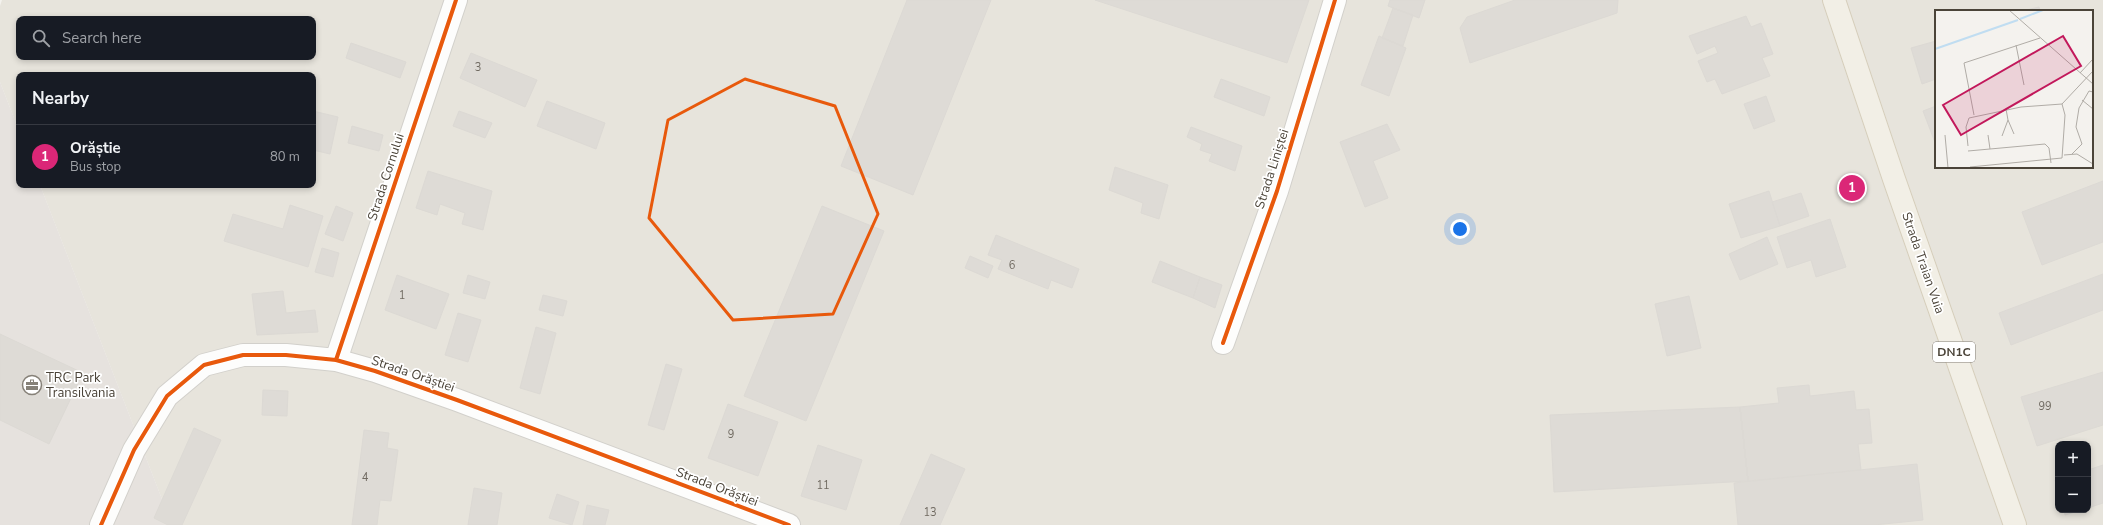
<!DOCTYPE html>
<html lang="en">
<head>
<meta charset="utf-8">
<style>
  :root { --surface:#171b24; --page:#242831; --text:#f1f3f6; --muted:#9ea1a6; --line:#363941; --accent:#db2777 }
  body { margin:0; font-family:"Nunito Sans",sans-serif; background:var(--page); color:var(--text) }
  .controls { position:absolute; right:12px; bottom:12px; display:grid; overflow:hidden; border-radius:8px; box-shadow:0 2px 6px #0003 }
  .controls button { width:36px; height:36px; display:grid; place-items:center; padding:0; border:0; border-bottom:1px solid var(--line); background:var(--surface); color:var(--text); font:20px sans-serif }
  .you { position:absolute; left:1460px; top:229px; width:14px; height:14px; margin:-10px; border:3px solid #fff; border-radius:50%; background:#1a73e8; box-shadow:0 0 0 6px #1a73e833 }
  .badge { display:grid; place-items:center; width:26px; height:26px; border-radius:50%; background:var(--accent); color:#fff; font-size:13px; font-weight:700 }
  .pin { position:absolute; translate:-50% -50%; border:2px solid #fff; box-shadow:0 1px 4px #0006 }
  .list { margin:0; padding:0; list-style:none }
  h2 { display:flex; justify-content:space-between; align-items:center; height:52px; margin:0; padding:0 16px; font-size:17px }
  h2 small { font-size:13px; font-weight:400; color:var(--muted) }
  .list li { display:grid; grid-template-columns:26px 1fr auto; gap:12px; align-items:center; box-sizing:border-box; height:64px; padding:0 16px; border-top:1px solid var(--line) }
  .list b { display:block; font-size:15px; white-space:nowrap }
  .list p { margin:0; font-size:13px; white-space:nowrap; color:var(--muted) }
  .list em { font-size:13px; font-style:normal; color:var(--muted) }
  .icon { flex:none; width:22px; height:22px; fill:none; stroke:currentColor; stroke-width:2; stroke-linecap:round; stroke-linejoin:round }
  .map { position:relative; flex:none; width:2103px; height:525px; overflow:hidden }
  .search { position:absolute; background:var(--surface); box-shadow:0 2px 6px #0003; left:16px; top:16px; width:300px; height:44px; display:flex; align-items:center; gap:10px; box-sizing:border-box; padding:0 14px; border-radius:8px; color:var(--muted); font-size:15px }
  .panel { position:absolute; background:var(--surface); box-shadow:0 2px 6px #0003; left:16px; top:72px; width:300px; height:116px; border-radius:8px }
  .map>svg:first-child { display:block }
  .residential { fill:#e7e4dc; fill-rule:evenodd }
  .industrial { fill:#e6e2de }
  .building { fill:#dedbd6; stroke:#dcd9d4 }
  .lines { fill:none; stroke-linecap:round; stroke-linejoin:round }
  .street-casing { stroke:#d2d0cb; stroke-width:24 }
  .primary-casing { stroke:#d6cebb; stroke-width:24 }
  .street { stroke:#fdfdfc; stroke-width:22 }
  .primary { stroke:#f2efe6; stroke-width:22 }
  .cycleway-casing { stroke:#fff; stroke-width:6 }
  .cycleway { stroke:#e8590c; stroke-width:4 }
  .marked { fill:none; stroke:#e8590c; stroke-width:3; stroke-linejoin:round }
  .labels { text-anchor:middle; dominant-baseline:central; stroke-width:3.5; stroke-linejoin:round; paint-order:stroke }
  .number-label { font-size:11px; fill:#706a61 }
  .shield { fill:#fff; stroke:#817c74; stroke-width:1 }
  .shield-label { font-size:12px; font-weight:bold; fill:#4b4439 }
  .street-label { font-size:13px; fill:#4b4439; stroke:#fff }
  .poi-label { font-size:13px; fill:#4b4439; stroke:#fff; text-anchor:start }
  .inset-river { fill:none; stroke:#c0ddf1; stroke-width:2 }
  .inset-road { fill:none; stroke:#b0aca6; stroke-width:1 }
  .view { fill:#c2185b; fill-opacity:0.15; stroke:#c2185b; stroke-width:2 }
  .inset-edge { fill:none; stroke:#4b4439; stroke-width:2 }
</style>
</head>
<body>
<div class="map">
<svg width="2103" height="525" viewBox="0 0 2103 525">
  <rect width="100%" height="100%" fill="#f4f2ee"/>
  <path class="residential" d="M2,0H2103V525H172L40,185H313V75H19V131L0,82V6ZM1936,11H2092V167H1936ZM19,19H313V57H19ZM2058,444H2088V510H2058Z"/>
  <path class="industrial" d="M0,82L19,131V185H40L172,525H0Z"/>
  <path class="building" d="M907,0H991L913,195L841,166Z
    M1095,0H1309L1287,63Z
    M1390,0H1425L1419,18L1388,6Z
    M1515,0H1618L1617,13L1470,63L1460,28L1467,17Z
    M2039,7L2040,11H2022Z
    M1393,8L1413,15L1403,46L1382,38Z
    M1746,16L1751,27L1761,23L1773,54L1762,58L1770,76L1722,94L1715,79L1707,82L1698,61L1718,53L1715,46L1697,54L1689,36Z
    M1379,36L1406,48L1389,96L1361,85Z
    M1936,41V62H1934L1936,79L1922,84L1911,48Z
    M351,43L406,62L400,78L346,58Z
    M471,53L537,80L525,107L460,78Z
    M1221,79L1270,97L1264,116L1214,97Z
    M1766,96L1775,121L1754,129L1744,104Z
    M547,101L605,123L596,149L537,126Z
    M1936,106V145L1923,111Z
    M313,111L338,117L330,154L313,150Z
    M459,111L492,123L485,138L453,126Z
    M1387,124L1400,150L1373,161L1388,198L1365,207L1340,142Z
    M352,126L383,135L379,151L348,143Z
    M1191,127L1242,146L1235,171L1209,161L1212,154L1200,150L1202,144L1187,137Z
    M1115,167L1168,185L1159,219L1141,213L1143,203L1109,190Z
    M428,171L492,191L483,230L462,224L465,213L440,204L437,215L416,208Z
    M2103,181V242L2042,265L2022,212Z
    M1769,191L1780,226L1741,238L1729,204Z
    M1801,193L1809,216L1780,226L1772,202Z
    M290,205L323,216L308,267L224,241L233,214L283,229Z
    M336,206L353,213L343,241L325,234Z
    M822,206L884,231L806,421L744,396Z
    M1830,219L1846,267L1816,277L1811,260L1787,268L1777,237Z
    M996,235L1079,269L1072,288L1051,280L1048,289L998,269L1002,260L988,255Z
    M1767,237L1778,264L1740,280L1729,254Z
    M322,248L339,253L333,277L315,272Z
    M970,256L993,266L988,278L965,268Z
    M1160,261L1200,277L1193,298L1152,282Z
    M2103,274V310L2011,345L1999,313Z
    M397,275L449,294L436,329L385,310Z
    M468,275L490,282L485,299L463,293Z
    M1200,277L1222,285L1215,308L1193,298Z
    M283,291L286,313L315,310L318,332L257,335L252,294Z
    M543,295L567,301L563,316L539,310Z
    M1689,296L1701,348L1667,356L1655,304Z
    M458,313L481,320L468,362L445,355Z
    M536,327L556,333L540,394L520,388Z
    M0,334L83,373L49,444L0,420Z
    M666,364L682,369L664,430L648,425Z
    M2103,372V425L2037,446L2021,397Z
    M1809,385L1810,396L1854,391L1856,410L1869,409L1872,443L1858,444L1861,470L1748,481L1740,407L1779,403L1777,388Z
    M263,390L288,391L287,416L262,415Z
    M728,404L778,422L758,476L708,458Z
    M1740,407L1748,481L1554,492L1550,415Z
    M194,428L221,440L182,525H168L154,518Z
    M364,430L389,433L387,448L398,450L391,501L380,500L377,525H352Z
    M818,445L862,460L846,510L801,496Z
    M931,454L965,469L940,525H900Z
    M1917,464L1923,520L1874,525H1738L1734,483Z
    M2103,465V503L2088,508V470Z
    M2058,479V491L2055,480Z
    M474,488L502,493L497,525H468Z
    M557,494L579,502L572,525L549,518Z
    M587,505L609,510L605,525H583Z
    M2064,510H2081L2065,515Z"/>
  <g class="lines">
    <g class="street-casing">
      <path id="street" d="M1223,343L1277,191L1335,0
        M336,360L456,0
        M101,525L134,450L167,396L204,365L243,355H286L336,360L375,371L457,400L789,525"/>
    </g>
    <g class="primary-casing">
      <path id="primary" d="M1834,0L1894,179L2015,525"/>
    </g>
    <use href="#street" class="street"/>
    <use href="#primary" class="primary"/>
    <g class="cycleway-casing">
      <path id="cycleway" d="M1223,343L1277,191L1335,0
        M336,360L456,0
        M101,525L134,450L167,396L204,365L243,355H286L336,360L375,371L457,400L789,525"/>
    </g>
    <use href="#cycleway" class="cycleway"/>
  </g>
  <path class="marked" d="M745,79L835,106L878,214L833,314L733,320L649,218L668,120Z"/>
  <defs>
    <g id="office-ring" transform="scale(1)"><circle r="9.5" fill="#fff" stroke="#868178" stroke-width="1.5"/><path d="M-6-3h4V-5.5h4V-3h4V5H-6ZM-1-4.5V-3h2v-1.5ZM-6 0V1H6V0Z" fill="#868178"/></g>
  </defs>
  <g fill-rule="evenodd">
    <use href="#office-ring" x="32" y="385"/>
  </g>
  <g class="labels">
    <g class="number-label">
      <text x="478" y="67">3</text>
      <text x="1012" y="265">6</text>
      <text x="402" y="295">1</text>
      <text x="2045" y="406">99</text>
      <text x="731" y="434">9</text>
      <text x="365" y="477">4</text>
      <text x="823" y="485">11</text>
      <text x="930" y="512">13</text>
    </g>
    <rect class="shield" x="1933" y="342" width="42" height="20" rx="3"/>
    <g class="shield-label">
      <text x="1954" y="352">DN1C</text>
    </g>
    <g class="street-label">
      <text transform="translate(1272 169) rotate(-72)">Strada Liniștei</text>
      <text transform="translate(386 177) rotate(-72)">Strada Cornului</text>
      <text transform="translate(1923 263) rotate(71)">Strada Traian Vuia</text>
      <text transform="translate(413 374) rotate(19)">Strada Orăștiei</text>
      <text transform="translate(717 487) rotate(21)">Strada Orăștiei</text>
    </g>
    <g class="poi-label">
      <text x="46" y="378">TRC Park<tspan x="46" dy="15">Transilvania</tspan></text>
    </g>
  </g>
  <g transform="translate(1935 10)">
    <rect width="158" height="158" fill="#f4f2ee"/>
    <path class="inset-river" d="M85,9L108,0M0,39L83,10"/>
    <path class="inset-road" d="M74,0L158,74M81,35L89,75M145,63L158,49M147,90L158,99M39,105L29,53L105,28M73,110L79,124M10,125L13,158M53,125L55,139M67,126L73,110L71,99M33,136L31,117L34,108L86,97L127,94L158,61M33,141L110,134L114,138L116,153M137,144L147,134L141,117L144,98L154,81L158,82M129,145L142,144L158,154M35,157L127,148L130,105L127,94"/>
    <path class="view" d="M128,26L146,56L26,125L8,95Z"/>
    <rect width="158" height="158" class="inset-edge"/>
  </g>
</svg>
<div class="controls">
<button>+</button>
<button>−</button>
</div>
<div class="you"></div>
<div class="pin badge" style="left:1852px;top:188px">1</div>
<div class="search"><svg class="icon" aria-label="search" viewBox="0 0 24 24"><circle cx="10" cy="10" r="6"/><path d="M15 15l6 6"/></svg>Search here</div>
<section class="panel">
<h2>Nearby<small></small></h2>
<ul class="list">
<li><span class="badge">1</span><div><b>Orăștie</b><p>Bus stop</p></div><em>80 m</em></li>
</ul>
</section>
</div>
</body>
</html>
